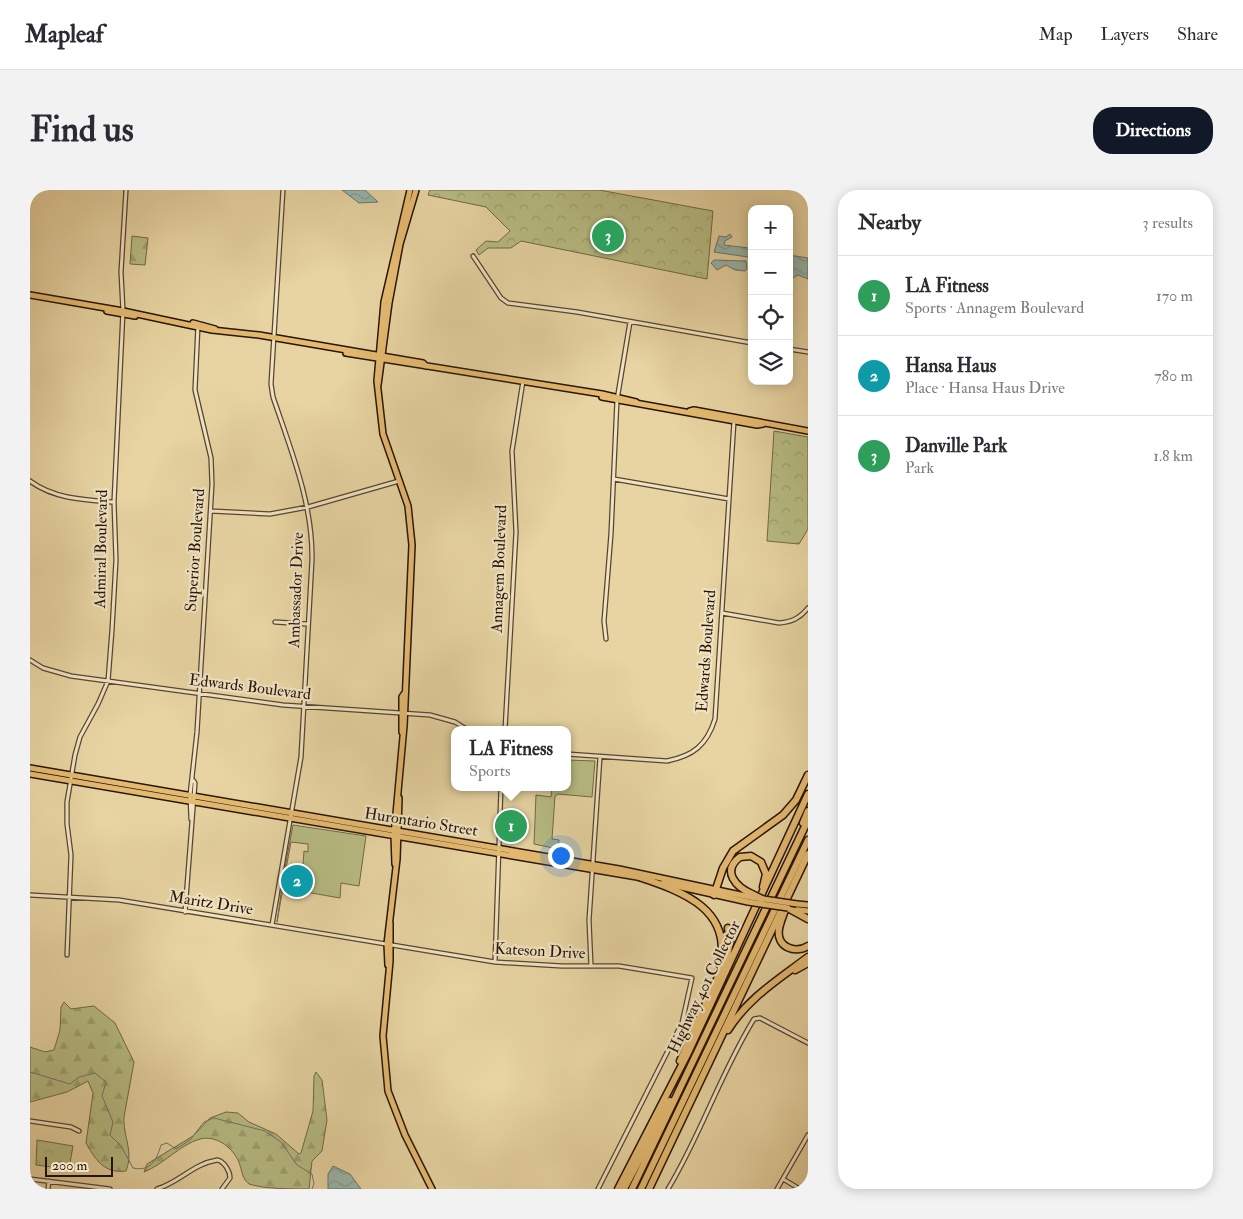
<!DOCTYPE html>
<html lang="en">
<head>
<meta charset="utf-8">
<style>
  :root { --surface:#fff; --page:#f2f2f3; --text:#2b2b33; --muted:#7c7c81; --line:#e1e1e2; --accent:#111827 }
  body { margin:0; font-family:"IM FELL Double Pica",serif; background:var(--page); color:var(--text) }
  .controls { position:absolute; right:15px; top:15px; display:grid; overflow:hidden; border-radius:10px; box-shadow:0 2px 12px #0003 }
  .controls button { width:45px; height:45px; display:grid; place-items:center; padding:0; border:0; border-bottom:1px solid var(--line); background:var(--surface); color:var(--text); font:25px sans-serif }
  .scale { position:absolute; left:15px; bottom:12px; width:68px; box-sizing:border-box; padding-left:5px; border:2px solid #281509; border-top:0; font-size:14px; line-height:18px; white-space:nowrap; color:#281509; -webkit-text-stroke:4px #efe3c3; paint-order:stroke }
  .you { position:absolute; left:530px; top:665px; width:18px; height:18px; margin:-12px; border:4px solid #fff; border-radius:50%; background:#1a73e8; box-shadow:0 0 0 8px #1a73e833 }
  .badge { display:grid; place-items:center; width:32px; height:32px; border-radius:50%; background:var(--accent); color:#fff; font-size:16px; font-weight:700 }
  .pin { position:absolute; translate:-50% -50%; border:2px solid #fff; box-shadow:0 1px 5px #0006 }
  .popup { position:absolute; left:421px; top:536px; width:120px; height:65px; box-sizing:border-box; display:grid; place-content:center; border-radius:10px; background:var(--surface); filter:drop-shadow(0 1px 4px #0005); font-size:16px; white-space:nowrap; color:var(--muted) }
  .popup b { font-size:19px; color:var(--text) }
  .popup::after { content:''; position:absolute; left:50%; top:100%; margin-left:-10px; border:10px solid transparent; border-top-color:var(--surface) }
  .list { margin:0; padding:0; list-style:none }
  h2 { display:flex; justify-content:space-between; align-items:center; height:65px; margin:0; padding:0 20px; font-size:21px }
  h2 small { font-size:16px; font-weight:400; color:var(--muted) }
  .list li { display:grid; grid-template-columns:32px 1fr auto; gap:15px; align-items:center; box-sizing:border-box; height:80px; padding:0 20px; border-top:1px solid var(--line) }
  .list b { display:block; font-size:19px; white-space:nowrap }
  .list p { margin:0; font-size:16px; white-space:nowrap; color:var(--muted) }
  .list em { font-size:16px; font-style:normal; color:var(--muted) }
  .icon { flex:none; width:28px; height:28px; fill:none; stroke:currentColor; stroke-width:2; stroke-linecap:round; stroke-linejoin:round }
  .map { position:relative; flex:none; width:778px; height:999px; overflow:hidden; border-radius:20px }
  header { display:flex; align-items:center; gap:30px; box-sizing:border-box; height:70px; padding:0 25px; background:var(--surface); border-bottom:1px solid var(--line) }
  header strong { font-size:24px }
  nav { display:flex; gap:28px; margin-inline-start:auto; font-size:18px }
  .intro { display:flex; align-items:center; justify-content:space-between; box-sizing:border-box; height:120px; padding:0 30px }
  h1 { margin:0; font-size:35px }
  .button { padding:12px 22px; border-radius:20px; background:var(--accent); color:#fff; font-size:18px; font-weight:700 }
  main { display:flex; gap:30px; padding:0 30px }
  aside { flex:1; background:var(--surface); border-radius:20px; box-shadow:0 2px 12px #0003 }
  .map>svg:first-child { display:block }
  .green { fill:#b7bc83; stroke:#706846 }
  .forest { fill:url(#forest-firs); stroke:#706846 }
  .park { fill:url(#park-crowns); stroke:#706846 }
  .water { fill:url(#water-waves); stroke:#6b766b }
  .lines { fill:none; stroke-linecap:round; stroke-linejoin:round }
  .stream { stroke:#6b766b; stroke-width:1 }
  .minor-casing { stroke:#58452f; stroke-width:5.5 }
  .major-casing { stroke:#281509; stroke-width:8 }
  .highway-casing { stroke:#281509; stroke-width:9 }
  .minor { stroke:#efe3c3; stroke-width:3 }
  .major { stroke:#e4ba71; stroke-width:5 }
  .highway { stroke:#e4ba71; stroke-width:6 }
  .major-bridge-casing { stroke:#281509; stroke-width:8; stroke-linecap:butt }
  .highway-bridge-casing { stroke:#281509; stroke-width:9; stroke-linecap:butt }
  .major-bridge { stroke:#e4ba71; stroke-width:5 }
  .highway-bridge { stroke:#e4ba71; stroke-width:6 }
  .labels { text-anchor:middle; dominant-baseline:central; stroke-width:4.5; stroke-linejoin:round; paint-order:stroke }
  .street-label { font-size:16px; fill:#281509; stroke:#efe3c3 }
</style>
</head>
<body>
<header>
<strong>Mapleaf</strong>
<nav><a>Map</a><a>Layers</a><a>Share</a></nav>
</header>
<div class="intro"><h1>Find us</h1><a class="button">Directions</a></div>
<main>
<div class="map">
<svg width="778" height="999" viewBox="0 0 778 999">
  <defs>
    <pattern id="forest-firs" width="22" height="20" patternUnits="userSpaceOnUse" patternTransform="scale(1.25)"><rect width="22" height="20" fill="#b7bc83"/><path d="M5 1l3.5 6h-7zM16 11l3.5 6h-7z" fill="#9da170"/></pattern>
    <pattern id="park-crowns" width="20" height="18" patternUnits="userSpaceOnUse" patternTransform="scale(1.25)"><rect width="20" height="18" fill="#b7bc83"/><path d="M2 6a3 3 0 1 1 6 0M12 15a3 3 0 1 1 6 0" fill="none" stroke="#9da170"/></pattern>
    <pattern id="water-waves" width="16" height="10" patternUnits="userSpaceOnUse" patternTransform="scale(1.25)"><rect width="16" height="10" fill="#98b7ac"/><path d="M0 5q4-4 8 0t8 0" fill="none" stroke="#839c93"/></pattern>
  </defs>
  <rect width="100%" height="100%" fill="#e7d4a2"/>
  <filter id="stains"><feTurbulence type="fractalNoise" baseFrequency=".004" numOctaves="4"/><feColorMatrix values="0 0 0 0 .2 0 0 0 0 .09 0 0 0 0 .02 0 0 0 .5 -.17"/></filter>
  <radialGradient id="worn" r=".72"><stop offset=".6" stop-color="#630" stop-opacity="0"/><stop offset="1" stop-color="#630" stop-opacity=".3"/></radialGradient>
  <path class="green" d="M537,570L565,571L562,607L528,604L525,606L522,649L529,650L528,659L504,654L506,605L521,607L522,597H537Z
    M263,635L336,646L329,696L311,693L310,708L253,698L247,732L254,683L256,682L254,695L266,700H274L278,690L272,688L274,661L278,662V654L261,652L256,679L255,677Z"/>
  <path class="forest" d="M102,46L118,48L115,75L100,74Z
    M34,812L41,819L64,816L85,833L104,872L94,927C93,947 104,961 96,981C74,984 65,969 56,953L63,903L58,891L37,902L0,912V857L15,862L24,860L30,840L31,817Z
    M286,882L292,890L297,930L292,961L282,971L279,999C261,999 234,999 219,994C211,988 212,978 208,970C201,956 185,945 170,949C151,954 134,974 114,982L117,974L163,946L180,928L196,922L208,923L219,932L246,944L269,964L271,963L283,921L284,886Z"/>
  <path class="park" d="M400,0H569L683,21L677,89L491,51L481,58H458L449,65L446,60L456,51L468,52L480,41L456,17L398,5Z
    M744,241L778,247V339L769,354L737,351Z
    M7,950L43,956L39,979L6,975Z"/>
  <path class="water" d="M312,0H335L348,12L329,13Z
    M700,44L702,47L695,51L694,55L719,58L721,60L718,67L684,62L689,46L696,47Z
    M759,65L778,68V89L768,85L759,90Z
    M684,70L716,71L717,79L715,81L705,80L696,75L687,80L681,73Z
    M303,976L320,984L331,999H298V984Z"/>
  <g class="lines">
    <path class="stream" d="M0,882L40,894L49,887L65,883L76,892L72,906L83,932L80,945L91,956L103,978C121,982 127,969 131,955L137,953L146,959L160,950L174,932L184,928L235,941L251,952L267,975L282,984L284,994L282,999"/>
    <g class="minor-casing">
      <path id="minor" d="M443,66L471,108L478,113L547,122L722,153
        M759,159L778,162
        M584,289L699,309
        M0,291C24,309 55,310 84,312
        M181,321L240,324L278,317L369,291
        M692,423L749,433C762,432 770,428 778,418
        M245,432L277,434
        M576,449L574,431L581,344L587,210L600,132
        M0,470L13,478L41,486L253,515L400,525L425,532L438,540
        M475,540L486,342L482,261L493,191
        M537,564L637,571C663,566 677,555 685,529L704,231
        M161,629L160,605L167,542L182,294L181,268L165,200L168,135
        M0,705L89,710L465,772L532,776H589L662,788L652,833L568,999
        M155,722L165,593L163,590
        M242,735L271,567L282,370C283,314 261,260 243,207L241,194L253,0
        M37,765L41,665L37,634V612L45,565L50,547L68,514L78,491L82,440L86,370L84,312L93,121L91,82L96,0
        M465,772L471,597
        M561,776L559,730L570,567
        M0,931L41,937L49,941
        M0,989L80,999
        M753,989L770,999
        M18,999L19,991
        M127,999C150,992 163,974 187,970C194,971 200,981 200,988L192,999
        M638,999C671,945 690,884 724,829L730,828L778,853
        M747,999L778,945"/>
    </g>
    <g class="major-casing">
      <path id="major" d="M0,105L93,121L182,140L229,145L393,173L396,176
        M77,121L105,126
        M163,133L185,139
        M316,163L572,204L606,212
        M348,195L359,113L370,54L386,0
        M572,207L727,235L733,234
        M660,221L664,220L778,241
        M372,542V507L374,504
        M0,578L589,679L720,707
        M0,584L613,688
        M365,674L364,646L374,536L382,355L378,316L353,244L347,191L354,112L380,0
        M633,693L718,712
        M767,714L778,715
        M761,719L778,721
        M360,733V771L353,846L358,901L375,945L402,999
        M358,775L357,754L367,669L369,608"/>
    </g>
    <g class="highway-casing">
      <path id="highway" d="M773,633L778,621
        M609,687C654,702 705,720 689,780
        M722,704C706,697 691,681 710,667L721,666L731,672L736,684L733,697
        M684,705L693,678L703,661L753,625L766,610L778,585
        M758,718L778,729
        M755,720C753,726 750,733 749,739C746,757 765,764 778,756
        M765,780L778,773
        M698,840C719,807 748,790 778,767
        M650,871L697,767L700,752L698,738
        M588,999L657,865L778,604
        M594,999L640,911
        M602,999L778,630
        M611,999L778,650
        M619,999L778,664"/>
    </g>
    <use href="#minor" class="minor"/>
    <use href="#major" class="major"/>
    <use href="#highway" class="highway"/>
    <g class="major-bridge-casing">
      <path id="major-bridge" d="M720,707L767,714
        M718,712L758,718"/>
    </g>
    <g class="highway-bridge-casing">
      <path id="highway-bridge" d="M722,704L732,709"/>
    </g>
    <use href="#major-bridge" class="major-bridge"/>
    <use href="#highway-bridge" class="highway-bridge"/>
  </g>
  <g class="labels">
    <g class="street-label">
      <text transform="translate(71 359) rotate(-89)">Admiral Boulevard</text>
      <text transform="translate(165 360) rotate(-86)">Superior Boulevard</text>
      <text transform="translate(469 379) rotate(-88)">Annagem Boulevard</text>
      <text transform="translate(266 400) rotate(-88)">Ambassador Drive</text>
      <text transform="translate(676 461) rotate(-86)">Edwards Boulevard</text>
      <text transform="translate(220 497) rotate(7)">Edwards Boulevard</text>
      <text transform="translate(391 632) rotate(9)">Hurontario Street</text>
      <text transform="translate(181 713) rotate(9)">Maritz Drive</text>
      <text transform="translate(510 761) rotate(3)">Kateson Drive</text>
      <text transform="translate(674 797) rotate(-64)">Highway 401 Collector</text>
    </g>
  </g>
  <rect width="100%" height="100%" filter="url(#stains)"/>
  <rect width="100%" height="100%" fill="url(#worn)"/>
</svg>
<div class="controls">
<button>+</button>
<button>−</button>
<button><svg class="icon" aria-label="locate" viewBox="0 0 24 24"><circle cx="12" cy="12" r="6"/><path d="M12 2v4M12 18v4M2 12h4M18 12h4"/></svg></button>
<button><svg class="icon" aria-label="layers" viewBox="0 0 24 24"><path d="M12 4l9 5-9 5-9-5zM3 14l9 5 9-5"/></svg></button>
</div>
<div class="scale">200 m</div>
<div class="you"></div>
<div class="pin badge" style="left:481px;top:636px;background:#2e9e5b">1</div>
<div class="popup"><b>LA Fitness</b>Sports</div>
<div class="pin badge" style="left:267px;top:691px;background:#0f9aa8">2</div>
<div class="pin badge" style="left:578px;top:46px;background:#2e9e5b">3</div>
</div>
<aside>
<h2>Nearby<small>3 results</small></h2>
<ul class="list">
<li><span class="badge" style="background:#2e9e5b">1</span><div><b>LA Fitness</b><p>Sports · Annagem Boulevard</p></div><em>170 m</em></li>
<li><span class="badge" style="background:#0f9aa8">2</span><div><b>Hansa Haus</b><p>Place · Hansa Haus Drive</p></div><em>780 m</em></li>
<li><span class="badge" style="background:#2e9e5b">3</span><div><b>Danville Park</b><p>Park</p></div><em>1.8 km</em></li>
</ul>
</aside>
</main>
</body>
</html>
